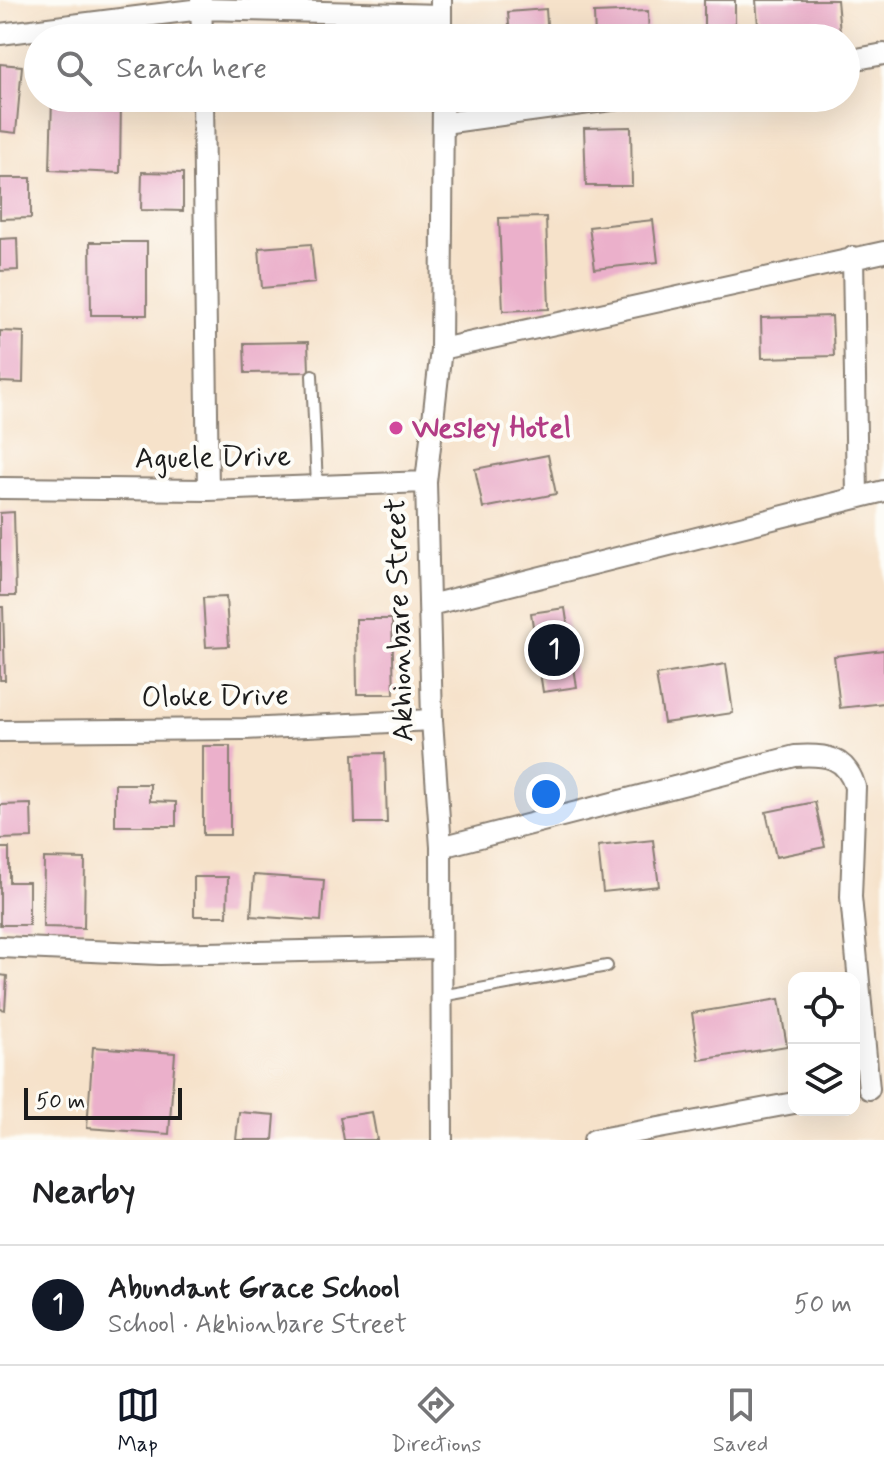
<!DOCTYPE html>
<html lang="en">
<head>
<meta charset="utf-8">
<style>
  :root { --surface:#fff; --page:#f6f6f6; --text:#202124; --muted:#757577; --line:#e0e0e0; --accent:#111827 }
  body { margin:0; font-family:Mynerve,sans-serif; background:var(--page); color:var(--text) }
  .controls { position:absolute; right:24px; bottom:24px; display:grid; overflow:hidden; border-radius:16px; box-shadow:0 8px 32px #0002 }
  .controls button { width:72px; height:72px; display:grid; place-items:center; padding:0; border:0; border-bottom:2px solid var(--line); background:var(--surface); color:var(--text); font:40px sans-serif }
  .scale { position:absolute; left:24px; bottom:20px; width:158px; box-sizing:border-box; padding-left:8px; border:4px solid #1c1c1c; border-top:0; font-size:22px; line-height:28px; white-space:nowrap; color:#1c1c1c; -webkit-text-stroke:6px #fdfcf7; paint-order:stroke }
  .you { position:absolute; left:546px; top:794px; width:28px; height:28px; margin:-20px; border:6px solid #fff; border-radius:50%; background:#1a73e8; box-shadow:0 0 0 12px #1a73e833 }
  .badge { display:grid; place-items:center; width:52px; height:52px; border-radius:50%; background:var(--accent); color:#fff; font-size:26px; font-weight:700 }
  .pin { position:absolute; translate:-50% -50%; border:4px solid #fff; box-shadow:0 2px 8px #0006 }
  .list { margin:0; padding:0; list-style:none }
  h2 { display:flex; justify-content:space-between; align-items:center; height:104px; margin:0; padding:0 32px; font-size:34px }
  h2 small { font-size:26px; font-weight:400; color:var(--muted) }
  .list li { display:grid; grid-template-columns:52px 1fr auto; gap:24px; align-items:center; box-sizing:border-box; height:120px; padding:0 32px; border-top:2px solid var(--line) }
  .list b { display:block; font-size:30px; white-space:nowrap }
  .list p { margin:0; font-size:26px; white-space:nowrap; color:var(--muted) }
  .list em { font-size:26px; font-style:normal; color:var(--muted) }
  .icon { flex:none; width:44px; height:44px; fill:none; stroke:currentColor; stroke-width:2; stroke-linecap:round; stroke-linejoin:round }
  .map { position:relative; flex:none; width:884px; height:1140px; overflow:hidden }
  .search { position:absolute; background:var(--surface); box-shadow:0 8px 32px #0002; left:24px; right:24px; top:24px; height:88px; display:flex; align-items:center; gap:20px; box-sizing:border-box; padding:0 28px; border-radius:44px; color:var(--muted); font-size:30px }
  .sheet { height:224px; background:var(--surface) }
  nav { display:flex; justify-content:space-around; align-items:center; box-sizing:border-box; height:112px; border-top:2px solid var(--line); background:var(--surface); font-size:22px; color:var(--muted) }
  nav a { display:grid; justify-items:center; gap:4px }
  nav .on { color:var(--accent) }
  .map>svg:first-child { display:block }
  .building { fill:#ebb0cb }
  .lines { fill:none; stroke-linecap:round; stroke-linejoin:round }
  .service-casing { stroke:#897f73; stroke-width:14 }
  .minor-casing { stroke:#897f73; stroke-width:24 }
  .service { stroke:#fff; stroke-width:10 }
  .minor { stroke:#fff; stroke-width:20 }
  .hotel-dot { fill:#d1479c; stroke:#fdfcf7; stroke-width:3 }
  .labels { text-anchor:middle; dominant-baseline:central; stroke-width:8; stroke-linejoin:round; paint-order:stroke }
  .hotel-label { font-size:30px; font-weight:bold; fill:#b23c85; stroke:#fdfcf7; text-anchor:start }
  .street-label { font-size:30px; fill:#1c1c1c; stroke:#fdfcf7 }
</style>
</head>
<body>
<div class="map">
<svg width="884" height="1140" viewBox="0 0 884 1140">
  <rect width="100%" height="100%" fill="#fdfcf7"/>
  <filter id="ink" filterUnits="userSpaceOnUse"><feTurbulence type="fractalNoise" baseFrequency=".0125" numOctaves="2"/><feDisplacementMap in="SourceGraphic" scale="16" xChannelSelector="R" yChannelSelector="G"/><feConvolveMatrix kernelMatrix="1 2 1 2 8 2 1 2 1" color-interpolation-filters="sRGB"/></filter>
  <filter id="wash" filterUnits="userSpaceOnUse"><feTurbulence type="fractalNoise" baseFrequency=".006" numOctaves="4" result="noise"/><feDisplacementMap in="SourceGraphic" scale="32" xChannelSelector="R" yChannelSelector="G"/><feGaussianBlur stdDeviation="1.8" result="paint"/><feColorMatrix in="noise" values="0 0 0 0 0 0 0 0 0 0 0 0 0 0 0 0 0 1.4 0 .05"/><feComposite in="paint" operator="in"/></filter>
  <g filter="url(#wash)">
    <rect width="100%" height="100%" fill="#f6e2ca"/>
    <g id="blocks">
      <path class="building" d="M704,0H735V38H704Z
        M756,0H837L840,32L759,38Z
        M546,9L548,38H510L508,12Z
        M648,11L649,38H595L594,13Z
        M0,64L22,66L16,133L0,131Z
        M52,98H121L120,173L50,170Z
        M152,98H183V104L151,103Z
        M366,98H399L400,108L366,109Z
        M631,127L632,186H586L584,128Z
        M142,172L183,173V211L141,210Z
        M0,178H31V218L0,219Z
        M546,217L549,309L503,311L499,218Z
        M653,220L658,262L595,269L589,227Z
        M17,238L18,270L0,271V239Z
        M90,242H147V315H91Z
        M311,244L315,283L262,288L259,248Z
        M832,316L834,356L762,358L761,318Z
        M0,331L24,332L23,383L0,382Z
        M308,342L309,372L245,373L244,343Z
        M548,455L556,494L483,508L475,469Z
        M14,512L16,596H0V513Z
        M226,597L229,646L206,647L203,598Z
        M0,607H3L5,680H0Z
        M565,608L577,687L543,692L531,613Z
        M356,619H392L394,694H357Z
        M884,650V703L840,708L834,656Z
        M726,664L733,713L664,723L656,675Z
        M203,746H230V835H203Z
        M385,753L387,823H355L353,754Z
        M115,784H150V801L176,802V826H115Z
        M815,802L825,847L776,857L766,812Z
        M31,804L32,838L0,839V805Z
        M653,840L659,886L603,892L598,846Z
        M0,848H9V882H29V925H0Z
        M44,858L85,859L84,928L43,927Z
        M254,875L324,880L321,921L251,916Z
        M194,877H228L227,916H194Z
        M0,975L7,976L5,1010L0,1009Z
        M779,999L787,1046L699,1060L692,1013Z
        M93,1047L175,1053L169,1134L87,1128Z
        M239,1112L275,1115L273,1140H236Z
        M372,1112L377,1140H344L340,1117Z"/>
    </g>
  </g>
  <g filter="url(#ink)">
    <use href="#blocks" fill-opacity="0" stroke="#897f73" stroke-width="2"/>
    <g class="lines">
      <g class="service-casing">
        <path id="service" d="M312,375L317,486
          M441,996L607,966"/>
      </g>
      <g class="minor-casing">
        <path id="minor" d="M201,0L202,38
          M441,0V38
          M0,34L201,9L441,15
          M846,61L884,54
          M203,98L208,490
          M444,123L626,98
          M853,257L857,496
          M441,349L884,252
          M0,488L208,490L426,482
          M430,605L884,491
          M0,731L244,729L432,720
          M441,847L795,756C825,754 846,756 855,787L851,897L869,1089
          M0,947L160,954L439,948
          M442,1140L441,847L432,720L426,482L441,349L443,98
          M594,1140L794,1103"/>
      </g>
      <use href="#service" class="service"/>
      <use href="#minor" class="minor"/>
    </g>
  </g>
  <circle class="hotel-dot" cx="396" cy="428" r="8"/>
  <g class="labels">
    <g class="hotel-label">
      <text x="412" y="428">Wesley Hotel</text>
    </g>
    <g class="street-label">
      <text transform="translate(213 458) rotate(-1)">Aguele Drive</text>
      <text transform="translate(400 620) rotate(-92)">Akhionbare Street</text>
      <text transform="translate(215 697) rotate(-1)">Oloke Drive</text>
    </g>
  </g>
</svg>
<div class="controls">
<button><svg class="icon" aria-label="locate" viewBox="0 0 24 24"><circle cx="12" cy="12" r="6"/><path d="M12 2v4M12 18v4M2 12h4M18 12h4"/></svg></button>
<button><svg class="icon" aria-label="layers" viewBox="0 0 24 24"><path d="M12 4l9 5-9 5-9-5zM3 14l9 5 9-5"/></svg></button>
</div>
<div class="scale">50 m</div>
<div class="you"></div>
<div class="pin badge" style="left:554px;top:650px">1</div>
<div class="search"><svg class="icon" aria-label="search" viewBox="0 0 24 24"><circle cx="10" cy="10" r="6"/><path d="M15 15l6 6"/></svg>Search here</div>
</div>
<section class="sheet">
<h2>Nearby<small></small></h2>
<ul class="list">
<li><span class="badge">1</span><div><b>Abundant Grace School</b><p>School · Akhionbare Street</p></div><em>50 m</em></li>
</ul>
</section>
<nav>
<a class="on"><svg class="icon" aria-label="map" viewBox="0 0 24 24"><path d="M3 6l6-2 6 2 6-2v14l-6 2-6-2-6 2zM9 4v14M15 6v14"/></svg>Map</a>
<a><svg class="icon" aria-label="directions" viewBox="0 0 24 24"><path d="M12 3l9 9-9 9-9-9zM9 14v-3h6M13 9l2 2-2 2"/></svg>Directions</a>
<a><svg class="icon" aria-label="saved" viewBox="0 0 24 24"><path d="M7 4h10v16l-5-4-5 4z"/></svg>Saved</a>
</nav>
</body>
</html>
